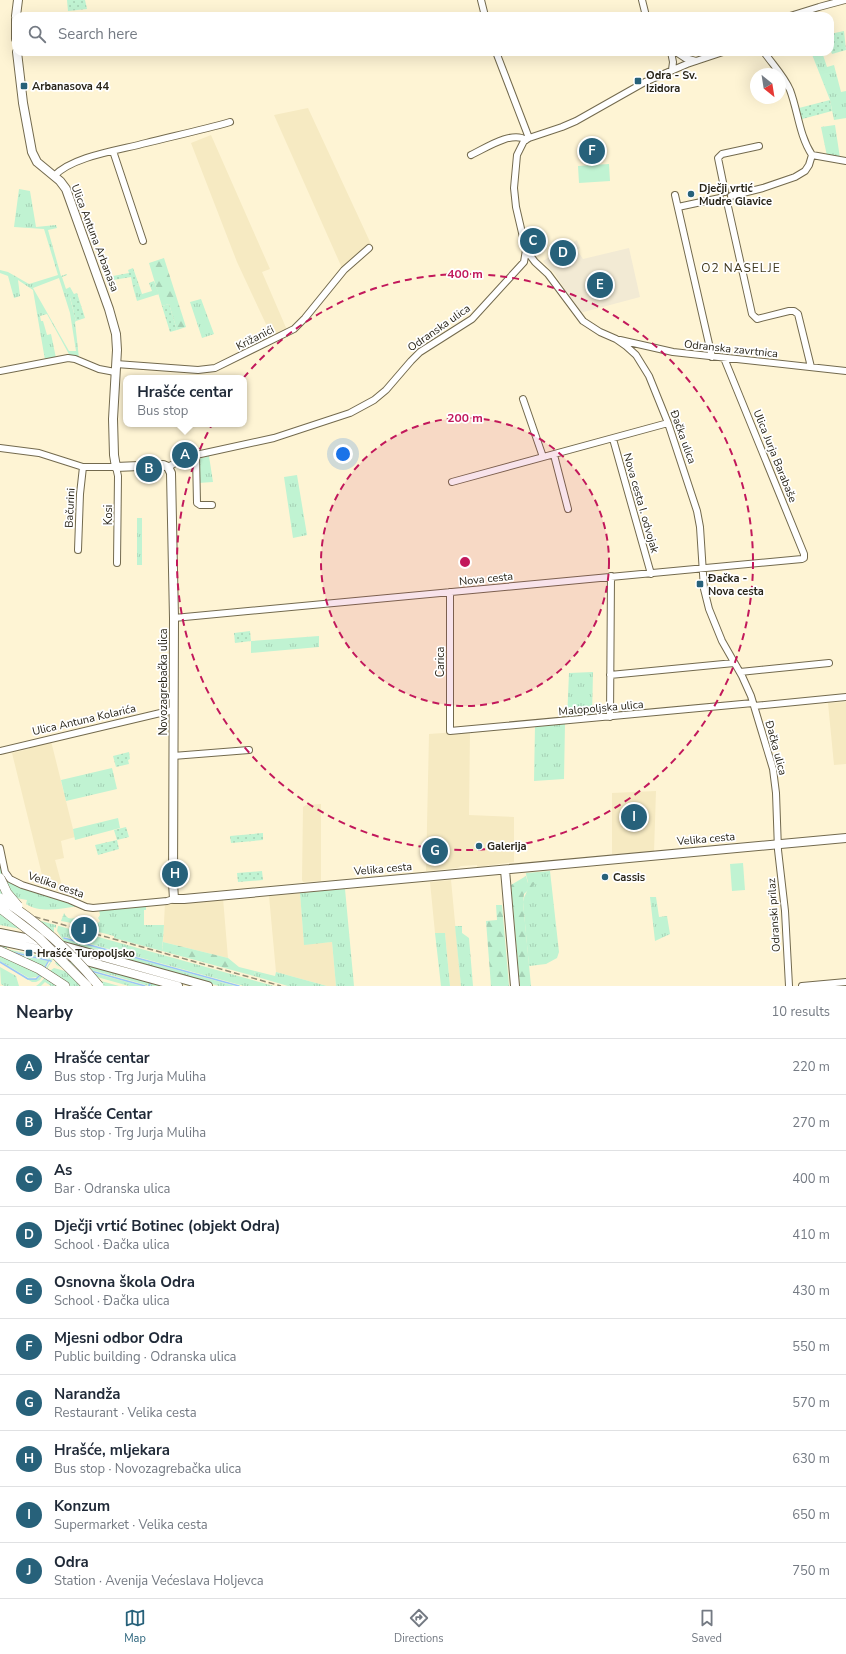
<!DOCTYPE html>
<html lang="en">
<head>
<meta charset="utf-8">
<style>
  :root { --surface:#fff; --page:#f2f2f3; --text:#1f2937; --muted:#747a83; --line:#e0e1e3; --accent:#27617a }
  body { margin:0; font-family:"Nunito Sans",sans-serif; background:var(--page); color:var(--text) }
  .compass { position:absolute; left:750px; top:68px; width:36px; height:36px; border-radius:50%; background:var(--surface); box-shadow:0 4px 16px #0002; rotate:150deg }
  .you { position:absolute; left:343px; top:454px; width:14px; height:14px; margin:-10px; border:3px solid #fff; border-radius:50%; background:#1a73e8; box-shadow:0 0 0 6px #1a73e833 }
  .badge { display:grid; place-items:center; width:26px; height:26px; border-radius:50%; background:var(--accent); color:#fff; font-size:13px; font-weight:700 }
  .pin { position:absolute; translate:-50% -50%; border:2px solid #fff; box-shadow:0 1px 4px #0006 }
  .popup { position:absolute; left:123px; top:375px; width:124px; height:52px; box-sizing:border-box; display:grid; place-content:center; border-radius:8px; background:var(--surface); filter:drop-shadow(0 1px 3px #0005); font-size:13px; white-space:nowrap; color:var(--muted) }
  .popup b { font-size:15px; color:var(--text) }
  .popup::after { content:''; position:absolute; left:50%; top:100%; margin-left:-8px; border:8px solid transparent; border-top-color:var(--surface) }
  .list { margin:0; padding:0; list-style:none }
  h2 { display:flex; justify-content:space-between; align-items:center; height:52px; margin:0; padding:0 16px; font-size:17px }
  h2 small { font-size:13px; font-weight:400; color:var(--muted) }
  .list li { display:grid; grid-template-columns:26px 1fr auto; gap:12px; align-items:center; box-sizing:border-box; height:56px; padding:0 16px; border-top:1px solid var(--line) }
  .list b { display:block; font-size:15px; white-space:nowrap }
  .list p { margin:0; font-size:13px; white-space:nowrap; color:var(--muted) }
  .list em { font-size:13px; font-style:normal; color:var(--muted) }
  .icon { flex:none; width:22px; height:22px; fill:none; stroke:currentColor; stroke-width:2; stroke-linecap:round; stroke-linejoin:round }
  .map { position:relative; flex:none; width:846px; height:986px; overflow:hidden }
  .search { position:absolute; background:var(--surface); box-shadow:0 4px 16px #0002; left:12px; right:12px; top:12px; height:44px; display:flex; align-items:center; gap:10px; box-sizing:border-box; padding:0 14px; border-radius:12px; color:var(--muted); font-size:15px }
  .sheet { height:612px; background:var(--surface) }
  nav { display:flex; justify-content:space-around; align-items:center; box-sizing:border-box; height:56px; border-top:1px solid var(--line); background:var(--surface); font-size:11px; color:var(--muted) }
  nav a { display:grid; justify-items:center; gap:2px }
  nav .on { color:var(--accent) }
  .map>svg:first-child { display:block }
  .built { fill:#f6eac2 }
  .education { fill:#f2ead4 }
  .grass { fill:url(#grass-tufts); fill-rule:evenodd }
  .forest { fill:url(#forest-firs) }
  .garden { fill:url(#garden-dots) }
  .pitch { fill:#c0f3d2 }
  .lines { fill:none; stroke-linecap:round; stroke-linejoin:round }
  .stream { stroke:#97c6f7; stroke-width:1.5 }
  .minor-casing { stroke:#736a4e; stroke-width:8 }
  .major-casing { stroke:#736a4e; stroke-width:10 }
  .highway-casing { stroke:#736a4e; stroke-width:10 }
  .minor { stroke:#fff; stroke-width:6 }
  .major { stroke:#fff; stroke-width:8 }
  .highway { stroke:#fff; stroke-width:9 }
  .rail { stroke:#938c76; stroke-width:1.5; stroke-dasharray:6 3; stroke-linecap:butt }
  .highway-bridge-casing { stroke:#736a4e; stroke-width:10; stroke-linecap:butt }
  .highway-bridge { stroke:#fff; stroke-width:9 }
  .ring { fill:none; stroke:#c2185b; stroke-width:2; stroke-dasharray:7 5 }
  .poi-dot { fill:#27617a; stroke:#fff; stroke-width:1.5 }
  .labels { text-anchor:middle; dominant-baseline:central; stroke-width:3.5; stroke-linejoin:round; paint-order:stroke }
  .poi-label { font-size:11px; font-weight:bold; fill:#292519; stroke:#fff; text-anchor:start }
  .street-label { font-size:11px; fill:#292519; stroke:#fff }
  .neighbourhood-label { font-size:12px; letter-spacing:1px; fill:#3f371c; stroke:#fff }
  .centre { fill:#c2185b; stroke:#fff; stroke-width:2 }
  .ring-label { font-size:12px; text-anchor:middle; font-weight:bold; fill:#c2185b; stroke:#fff; stroke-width:3.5; stroke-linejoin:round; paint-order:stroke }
</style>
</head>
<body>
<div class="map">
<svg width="846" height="986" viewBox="0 0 846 986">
  <defs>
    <pattern id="grass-tufts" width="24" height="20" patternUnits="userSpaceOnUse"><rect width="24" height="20" fill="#c0f3d2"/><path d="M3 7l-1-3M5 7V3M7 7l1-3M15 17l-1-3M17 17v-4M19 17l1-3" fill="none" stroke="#a5d0b4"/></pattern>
    <pattern id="forest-firs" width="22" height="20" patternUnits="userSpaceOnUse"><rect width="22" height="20" fill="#c0f3d2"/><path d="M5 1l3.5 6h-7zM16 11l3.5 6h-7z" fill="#a5d0b4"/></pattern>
    <pattern id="garden-dots" width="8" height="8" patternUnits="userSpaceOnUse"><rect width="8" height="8" fill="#c0f3d2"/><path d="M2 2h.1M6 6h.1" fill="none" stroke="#a5d0b4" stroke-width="1.8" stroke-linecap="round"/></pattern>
  </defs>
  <rect width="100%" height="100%" fill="#fef4d4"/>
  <path class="built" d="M308,108L371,244L342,268L274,115Z
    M211,135L270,269L262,272L287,330L272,337L237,262L191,143Z
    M846,702V764L834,765L828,703Z
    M470,731L469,815L514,817V862L477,867V865L461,866L457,868L426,871L429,734Z
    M51,741L75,837L61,841L64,858L55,860L64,893L45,887L12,753L29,749V746Z
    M656,791L654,852L612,854V793Z
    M321,804V881L303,882L302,880L303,807L306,805Z
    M451,880L461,986H450L445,933H435L430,882Z
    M300,893L304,944L332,942L336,986H327L276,972L269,896Z
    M223,898L228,958L163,942L165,903Z"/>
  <path class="education" d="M577,240L580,248L577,250L583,259L629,248L640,297L580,313L555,274L543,261Z"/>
  <path class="grass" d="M811,52H822L827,67L834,65L841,92L846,91V118L834,120L830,100Z
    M835,125L840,158L827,156L821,127Z
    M19,189L30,191L36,227L56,225L57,228L48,230L61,276L67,274V275L62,277L66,289L70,287L75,296L70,298L76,321L75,322L79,358L70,356L47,314L40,316L41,321H43L47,335L51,334L56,358L45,360L33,290L18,280L20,296L14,298L8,276L0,273V270L8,272L29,284L58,275L44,229L14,227ZM59,278L70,313L76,351H69L33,288Z
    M154,281L159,294L137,301L133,287L139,285L142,294L152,291L149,283Z
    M201,299L214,334L202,338L190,302Z
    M209,456L213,482L198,483V459Z
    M297,475L307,535L293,538L284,477Z
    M137,518H142V565H137Z
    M319,636V647L251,653V641Z
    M593,672L592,717L567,719L569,673Z
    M565,724L564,779L534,781L535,726Z
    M112,768L117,789L66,801L61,780Z
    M118,818L120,828L75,840L73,829Z
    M0,856L5,876L80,906C62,908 42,914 26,904L27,900L16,898L0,905Z
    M550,871L559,952L557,958L546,964L529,966L523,902C524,896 526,894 528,889C530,884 526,878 526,873Z
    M345,889L354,986H336L332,942L304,945L300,893Z
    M650,897H656L659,917L667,916L670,934L655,941Z
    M146,906V910H144V925H164L162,951L114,938V936L76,926L77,924L61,921L64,913C67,919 70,919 77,918L78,921L98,923L100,921L98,918L100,915L99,910Z
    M0,910L56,925V928L54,927V933L47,937L26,930L0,925Z
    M58,926H59L274,986H244L65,937L63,938L235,986H219L102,952L62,943L63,940L57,931Z
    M455,926H462V933L469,938L473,986H461Z
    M435,933H445L450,986H441Z
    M0,945L7,947V949L53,959L52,961L40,980L36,982H32L12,970C23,976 34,986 43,973C46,968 49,963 52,960L16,952V954L48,961L37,977L29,978L0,961Z
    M59,957L166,986H149L115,976L67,964L68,966L142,986H129L58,966L55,963Z
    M0,967L16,976L19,986H4L1,984Z
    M54,968L119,986H105L73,977L80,986H51L45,982L41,986H36C44,981 47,972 54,968Z
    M255,971L275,976L276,972L327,986H288L254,976Z"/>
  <path class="forest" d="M164,258L186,327L177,330L169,304L162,306L149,263Z
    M526,876L528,883L534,882L535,884L524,894L523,902L531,986H520L511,885Z
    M496,905H502L509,986H491L486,921L497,920Z
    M163,942L228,958L239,967L255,971L254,976L162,951Z"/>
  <path class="garden" d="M67,0H85L87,9L68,11Z
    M844,31L846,50L832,54L830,49V34Z
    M830,100L832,111L802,119L799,108Z
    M133,268L139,285L133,287L131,277L113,280V276L129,273L128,270Z
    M77,293L85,318L76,321L70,297L74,296V294Z
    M169,304L177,330L170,332L162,306Z
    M250,631L251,641L235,643L234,633Z
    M129,752L130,759L128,760L129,764L116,767L113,756Z
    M126,827L129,837L117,840L119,849L98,855L95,845L117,840L114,830Z
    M263,833V840L231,843L230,836Z
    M262,871L263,880L238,882L237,873Z"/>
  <path class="pitch" d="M609,164L610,181L579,183L578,166Z
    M743,863L745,890L732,891L730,864Z"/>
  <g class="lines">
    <path class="stream" d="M64,938L239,986
      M16,953L51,961
      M0,962L28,979H36L41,974
      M44,969L49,960
      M91,971L145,986
      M149,986L151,982"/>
    <g class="minor-casing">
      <path id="minor" d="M481,0L485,16
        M642,0L646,16
        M790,16L819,7L845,0
        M496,52L529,138
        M671,52L673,62L672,70
        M676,52L685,58L696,61
        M113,151L143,241
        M471,155C484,149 512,130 526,140
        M812,155L846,161
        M54,176C73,156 120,150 146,143C174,136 202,130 230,122
        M725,192L718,158L722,154L759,146
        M675,195L712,357
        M731,196L763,188L795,177L805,171L809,165L812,155C799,135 798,111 790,90C784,76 773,65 764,52
        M727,202L752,314L757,319L789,311H794L798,314L811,367
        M678,207L720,198
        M526,250L535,262L548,274L583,321L600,332L616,339L626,346L636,355L649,376L668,423L697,511L700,527L704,589L709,609L722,641L742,676L751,696L773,769L776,793L778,850L785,911L789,986
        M620,340L673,352L846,371
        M116,364L198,370L215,368L294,329L305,318L344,270L369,248
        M0,371L68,358L75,359L99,369L115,372
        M523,399L543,457
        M613,439L651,574
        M0,448L39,453L83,467H116L118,476L117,563
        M196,455L197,503L200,505H212
        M554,455L568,509
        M168,467L179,461L196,455L274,438L350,413L374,400L386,390L411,361L420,352L472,319L524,262L526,250L516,207L514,188L517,155L524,141L529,138L562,127L576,121L645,82L687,64L723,52
        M452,482L668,423
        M78,550L80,494L83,467
        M450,592V731L753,703
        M174,618L802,559L804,558V554L724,358
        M740,672L829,663
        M610,675L734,663
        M754,706L846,697
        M610,717L611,576
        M0,751L173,710
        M173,756L249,750
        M0,848L5,872L10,879L22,885L70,900L86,907L93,908L167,901L174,899
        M802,986L846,982"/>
    </g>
    <g class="major-casing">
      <path id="major" d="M16,16L18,0
        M16,19V39
        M17,52L23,103L32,152L37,162L60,181L66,189L109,309L116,334L117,350L113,419L114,455L116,467L163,465L168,467L171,473L174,618L173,883L174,899H184L846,838
        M505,870L515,986
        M0,933L60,945L208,986
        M0,941L57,953L178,986"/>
    </g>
    <g class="highway-casing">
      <path id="highway" d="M0,951L39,969L65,986"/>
    </g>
    <use href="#minor" class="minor"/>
    <use href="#major" class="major"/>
    <use href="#highway" class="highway"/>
    <path class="rail" d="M0,907L281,986"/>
    <g class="highway-bridge-casing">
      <path id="highway-bridge" d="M0,878L7,893L18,906
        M0,898C38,922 71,952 99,986
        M0,908L39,938L87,986"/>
    </g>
    <use href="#highway-bridge" class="highway-bridge"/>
  </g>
  <circle cx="465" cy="562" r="144" fill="#c2185b" fill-opacity=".12"/>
  <g class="ring">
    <circle cx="465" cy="562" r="144"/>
    <circle cx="465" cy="562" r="288"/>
  </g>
  <g class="poi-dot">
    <rect x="634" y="77" width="8" height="8" rx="2"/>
    <rect x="20" y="82" width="8" height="8" rx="2"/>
    <circle cx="691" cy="194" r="4"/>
    <rect x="696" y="580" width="8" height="8" rx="2"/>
    <circle cx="479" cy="846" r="4"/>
    <circle cx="605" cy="877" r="4"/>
    <rect x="25" y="949" width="8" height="8" rx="2"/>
  </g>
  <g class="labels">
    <g class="poi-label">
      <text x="646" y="75">Odra - Sv.<tspan x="646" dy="13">Izidora</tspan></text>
      <text x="32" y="86">Arbanasova 44</text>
      <text x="699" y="188">Dječji vrtić<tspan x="699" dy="13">Mudre Glavice</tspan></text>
      <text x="708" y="578">Đačka -<tspan x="708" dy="13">Nova cesta</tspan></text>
      <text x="487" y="846">Galerija</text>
      <text x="613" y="877">Cassis</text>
      <text x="37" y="953">Hrašće Turopoljsko</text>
    </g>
    <g class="street-label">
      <text transform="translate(95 238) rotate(69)">Ulica Antuna Arbanasa</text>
      <text transform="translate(439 328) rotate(-35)">Odranska ulica</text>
      <text transform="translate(255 338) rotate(-27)">Križanići</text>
      <text transform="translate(731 349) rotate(6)">Odranska zavrtnica</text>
      <text transform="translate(683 437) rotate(70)">Đačka ulica</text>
      <text transform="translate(775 456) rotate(68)">Ulica Jurja Barabaše</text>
      <text transform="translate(641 503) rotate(74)">Nova cesta I. odvojak</text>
      <text transform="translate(70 508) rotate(-87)">Bačurini</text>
      <text transform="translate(108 515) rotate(-90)">Kosi</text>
      <text transform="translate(486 579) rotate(-6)">Nova cesta</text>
      <text transform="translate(440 662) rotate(-90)">Carica</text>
      <text transform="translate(163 682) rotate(-90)">Novozagrebačka ulica</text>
      <text transform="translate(601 708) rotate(-5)">Malopoljska ulica</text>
      <text transform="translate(84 720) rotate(-13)">Ulica Antuna Kolarića</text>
      <text transform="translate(776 748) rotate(75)">Đačka ulica</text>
      <text transform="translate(706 839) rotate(-5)">Velika cesta</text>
      <text transform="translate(383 869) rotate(-5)">Velika cesta</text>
      <text transform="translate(56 885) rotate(19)">Velika cesta</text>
      <text transform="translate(774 915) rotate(-94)">Odranski prilaz</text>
    </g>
    <g class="neighbourhood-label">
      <text x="741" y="268">O2 NASELJE</text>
    </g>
  </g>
  <circle cx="465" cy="562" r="6" class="centre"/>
  <g class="ring-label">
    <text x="465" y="278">400 m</text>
    <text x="465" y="422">200 m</text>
  </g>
</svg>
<svg class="compass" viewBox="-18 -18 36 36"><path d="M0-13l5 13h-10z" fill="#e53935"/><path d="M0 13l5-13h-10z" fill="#747a83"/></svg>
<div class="you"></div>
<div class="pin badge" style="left:185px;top:455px">A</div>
<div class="popup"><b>Hrašće centar</b>Bus stop</div>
<div class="pin badge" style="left:149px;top:469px">B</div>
<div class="pin badge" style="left:533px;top:241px">C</div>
<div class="pin badge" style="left:563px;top:253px">D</div>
<div class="pin badge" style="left:600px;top:285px">E</div>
<div class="pin badge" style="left:592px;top:151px">F</div>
<div class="pin badge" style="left:435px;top:851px">G</div>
<div class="pin badge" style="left:175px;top:874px">H</div>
<div class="pin badge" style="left:634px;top:817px">I</div>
<div class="pin badge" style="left:84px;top:930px">J</div>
<div class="search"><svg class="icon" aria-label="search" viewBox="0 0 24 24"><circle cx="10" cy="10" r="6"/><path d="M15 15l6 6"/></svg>Search here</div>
</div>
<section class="sheet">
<h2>Nearby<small>10 results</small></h2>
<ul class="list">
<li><span class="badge">A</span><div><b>Hrašće centar</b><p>Bus stop · Trg Jurja Muliha</p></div><em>220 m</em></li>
<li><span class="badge">B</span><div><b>Hrašće Centar</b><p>Bus stop · Trg Jurja Muliha</p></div><em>270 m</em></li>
<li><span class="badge">C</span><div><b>As</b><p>Bar · Odranska ulica</p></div><em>400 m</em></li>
<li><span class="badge">D</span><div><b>Dječji vrtić Botinec (objekt Odra)</b><p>School · Đačka ulica</p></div><em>410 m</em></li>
<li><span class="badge">E</span><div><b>Osnovna škola Odra</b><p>School · Đačka ulica</p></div><em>430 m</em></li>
<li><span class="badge">F</span><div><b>Mjesni odbor Odra</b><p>Public building · Odranska ulica</p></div><em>550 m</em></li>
<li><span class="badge">G</span><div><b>Narandža</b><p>Restaurant · Velika cesta</p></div><em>570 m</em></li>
<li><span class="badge">H</span><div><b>Hrašće, mljekara</b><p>Bus stop · Novozagrebačka ulica</p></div><em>630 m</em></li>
<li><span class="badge">I</span><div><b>Konzum</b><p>Supermarket · Velika cesta</p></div><em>650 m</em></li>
<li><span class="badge">J</span><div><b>Odra</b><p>Station · Avenija Većeslava Holjevca</p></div><em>750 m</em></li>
</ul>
</section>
<nav>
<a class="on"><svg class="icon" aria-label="map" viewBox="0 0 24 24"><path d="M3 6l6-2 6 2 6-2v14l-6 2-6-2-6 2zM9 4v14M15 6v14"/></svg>Map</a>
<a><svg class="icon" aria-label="directions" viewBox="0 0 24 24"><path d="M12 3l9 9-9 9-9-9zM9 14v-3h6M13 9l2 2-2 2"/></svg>Directions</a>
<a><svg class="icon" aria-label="saved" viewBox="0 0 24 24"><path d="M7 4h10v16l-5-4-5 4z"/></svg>Saved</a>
</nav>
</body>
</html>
